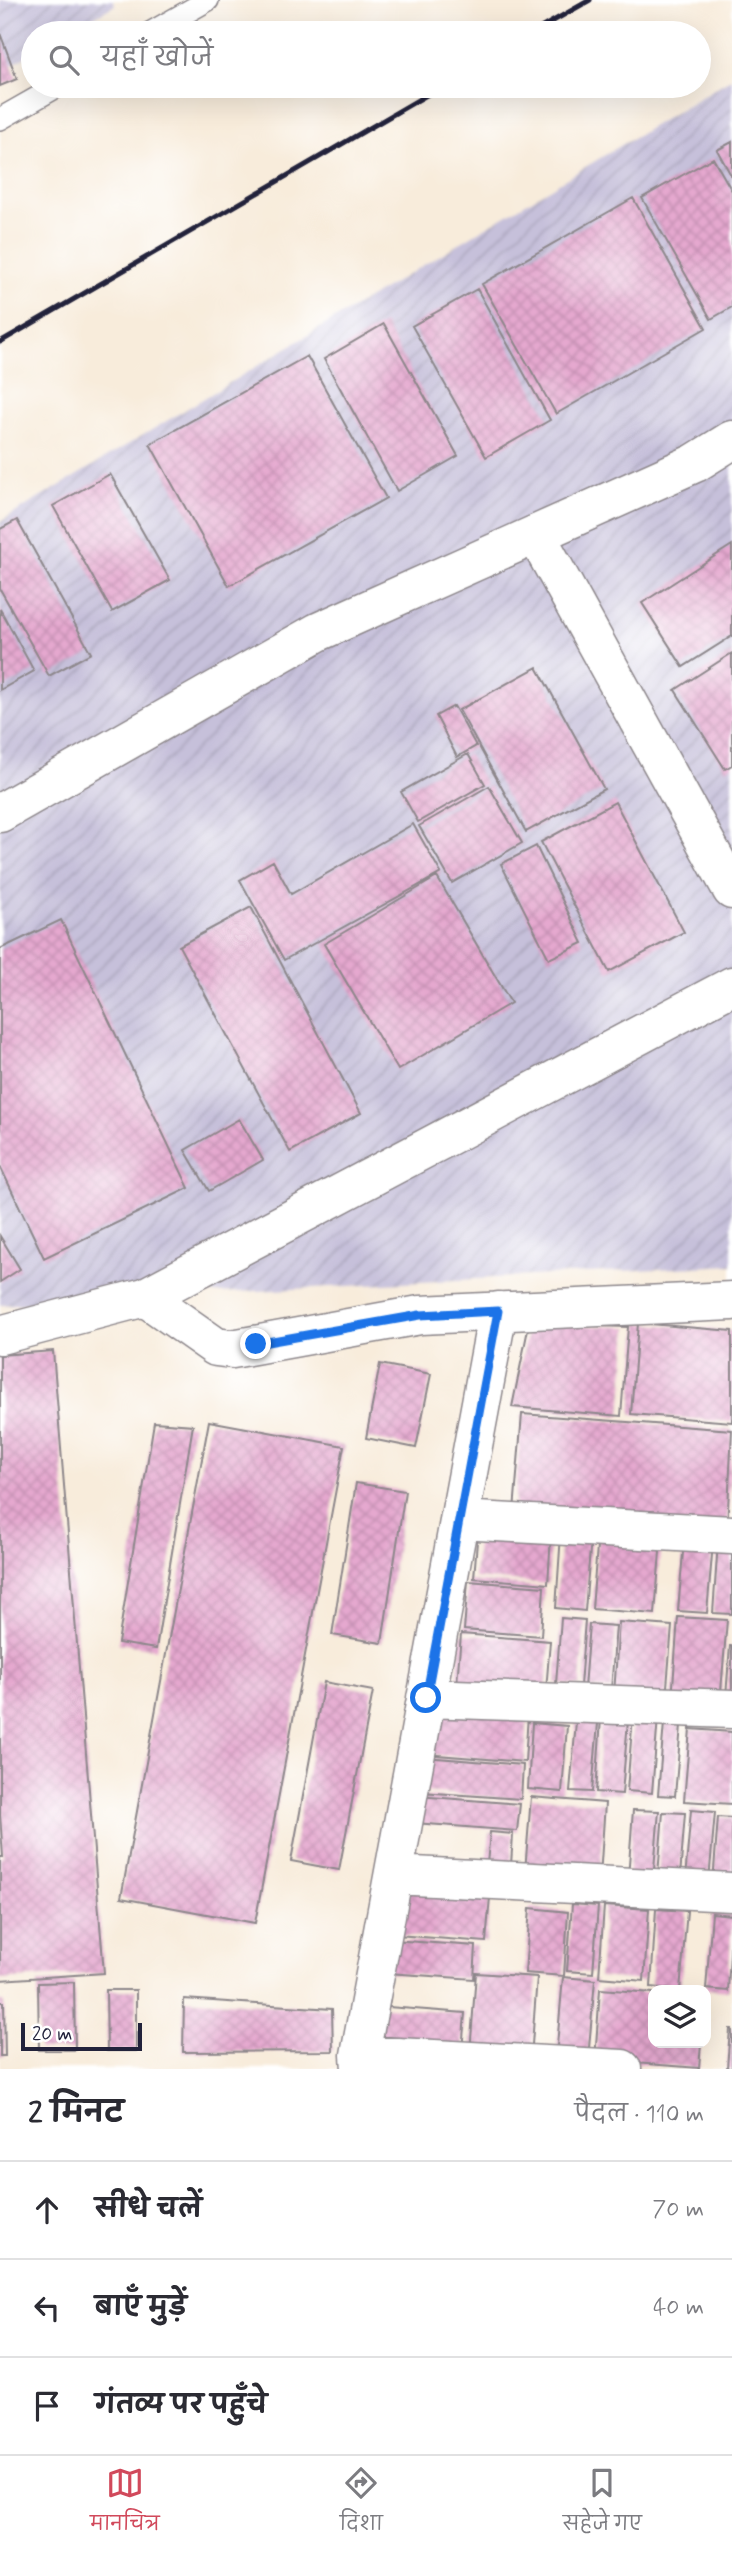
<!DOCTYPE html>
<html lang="hi">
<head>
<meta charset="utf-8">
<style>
  :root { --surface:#fff; --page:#f2f2f3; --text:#2b2b33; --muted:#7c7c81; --line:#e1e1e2; --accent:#d1495b }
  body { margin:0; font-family:Mynerve,"Playpen Sans Deva",sans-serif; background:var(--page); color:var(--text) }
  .controls { position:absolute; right:21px; bottom:21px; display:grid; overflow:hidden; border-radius:14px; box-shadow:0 7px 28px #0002 }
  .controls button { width:63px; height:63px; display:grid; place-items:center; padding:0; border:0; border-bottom:2px solid var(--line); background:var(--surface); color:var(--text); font:35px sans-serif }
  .scale { position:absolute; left:21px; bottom:18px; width:121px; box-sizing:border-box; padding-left:7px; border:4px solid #22223b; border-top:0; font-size:19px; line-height:24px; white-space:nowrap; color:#22223b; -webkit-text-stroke:5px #fff; paint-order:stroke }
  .stop { position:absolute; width:21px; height:21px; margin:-16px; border:5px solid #1a73e8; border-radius:50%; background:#fff }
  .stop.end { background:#1a73e8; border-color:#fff; box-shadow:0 2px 7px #0008 }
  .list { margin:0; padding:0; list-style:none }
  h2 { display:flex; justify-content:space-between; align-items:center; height:91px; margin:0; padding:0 28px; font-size:30px }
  h2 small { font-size:23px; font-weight:400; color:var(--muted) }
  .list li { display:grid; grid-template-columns:46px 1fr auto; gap:21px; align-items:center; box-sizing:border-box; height:98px; padding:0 28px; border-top:2px solid var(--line) }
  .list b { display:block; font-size:26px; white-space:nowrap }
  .list em { font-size:23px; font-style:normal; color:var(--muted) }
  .icon { flex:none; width:38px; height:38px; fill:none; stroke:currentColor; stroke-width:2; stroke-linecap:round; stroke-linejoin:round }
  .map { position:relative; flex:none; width:732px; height:2069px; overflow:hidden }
  .search { position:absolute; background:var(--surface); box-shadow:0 7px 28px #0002; left:21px; right:21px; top:21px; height:77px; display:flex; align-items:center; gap:18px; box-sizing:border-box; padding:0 24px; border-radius:38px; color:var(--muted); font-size:26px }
  .sheet { height:385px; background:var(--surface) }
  nav { display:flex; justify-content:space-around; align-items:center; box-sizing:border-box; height:98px; border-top:2px solid var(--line); background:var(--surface); font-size:19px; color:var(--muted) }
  nav a { display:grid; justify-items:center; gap:4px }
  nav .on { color:var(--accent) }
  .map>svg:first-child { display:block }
  .industrial { fill:url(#industrial-furrows) }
  .building { fill:url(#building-cross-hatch) }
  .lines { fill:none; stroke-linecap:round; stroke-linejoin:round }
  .service-casing { stroke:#8d878b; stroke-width:24 }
  .minor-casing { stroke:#8d878b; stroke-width:41 }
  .service { stroke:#fff; stroke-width:21 }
  .minor { stroke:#fff; stroke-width:38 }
  .rail { stroke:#22223b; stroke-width:5 }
  .route { stroke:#1a73e8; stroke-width:9 }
</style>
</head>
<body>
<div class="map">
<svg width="732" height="2069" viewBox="0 0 732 2069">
  <defs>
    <pattern id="industrial-furrows" width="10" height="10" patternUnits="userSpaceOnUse" patternTransform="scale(1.75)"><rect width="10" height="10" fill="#c6c0da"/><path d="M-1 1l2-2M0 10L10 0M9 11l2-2" fill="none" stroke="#aaa5bc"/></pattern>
    <pattern id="building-cross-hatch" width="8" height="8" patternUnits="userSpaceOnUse" patternTransform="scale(1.75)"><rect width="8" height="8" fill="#e5a8cf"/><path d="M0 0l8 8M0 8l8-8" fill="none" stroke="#c490b3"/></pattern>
  </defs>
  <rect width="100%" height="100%" fill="#fff"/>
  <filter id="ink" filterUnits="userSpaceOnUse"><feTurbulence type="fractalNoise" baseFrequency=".0143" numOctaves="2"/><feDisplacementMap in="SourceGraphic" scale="14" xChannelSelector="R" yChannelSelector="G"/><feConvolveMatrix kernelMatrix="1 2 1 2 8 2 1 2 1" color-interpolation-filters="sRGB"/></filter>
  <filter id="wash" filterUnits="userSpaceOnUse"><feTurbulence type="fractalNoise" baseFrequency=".00686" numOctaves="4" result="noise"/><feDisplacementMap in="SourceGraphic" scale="28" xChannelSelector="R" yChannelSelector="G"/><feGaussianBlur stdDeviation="1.57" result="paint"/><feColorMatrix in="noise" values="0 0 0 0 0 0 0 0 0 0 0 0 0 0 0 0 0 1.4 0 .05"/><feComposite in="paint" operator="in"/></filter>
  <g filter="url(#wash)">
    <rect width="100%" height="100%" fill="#f8ecdb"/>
    <path class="industrial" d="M0,0H113L115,5L66,33H33V52L0,72Z
      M732,78V1265L0,1305V522Z"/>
    <g id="blocks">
      <path class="building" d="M0,33L17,79L0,86Z
        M732,142V177L717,150Z
        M713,158L732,191V307L711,319L642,198Z
        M633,198L706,328L556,414L482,284Z
        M477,289L550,420L486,457L412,326Z
        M384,324L458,456L397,491L324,359Z
        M307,356L386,498L229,586L150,444Z
        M110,474L170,580L112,612L53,506Z
        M17,520L91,653L49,676L0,589V529Z
        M732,545V636L683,667L642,603Z
        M0,609L34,671L0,690Z
        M732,653V765L725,769L675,690Z
        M537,667L604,789L526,832L459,710Z
        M454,706L476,746L457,757L436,716Z
        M468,754L485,784L418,822L401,792Z
        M489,786L522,843L452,883L419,826Z
        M615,802L684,932L609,972L541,842Z
        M413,824L441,873L284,960L240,880L273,861L291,894Z
        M536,846L583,943L549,959L501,864Z
        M437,877L511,1003L398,1070L324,944Z
        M251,907L361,1113L290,1152L179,946Z
        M61,920L189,1188L44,1258L0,1166V949Z
        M239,1119L263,1160L209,1191L185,1150Z
        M0,1236L20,1269L0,1282Z
        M638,1323L732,1331V1422L631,1414Z
        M529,1324L628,1327L621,1416L512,1407Z
        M53,1351L104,1973L0,1980V1857H3L0,1815V1355Z
        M380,1364L431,1374L416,1448L366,1438Z
        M522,1414L732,1430L727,1528L514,1511Z
        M209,1421L344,1446L255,1923L121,1898Z
        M154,1422L193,1425L156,1649L118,1643Z
        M356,1483L405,1491L382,1643L332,1635Z
        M478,1529L551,1535L548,1584L474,1578Z
        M561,1534L591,1537L585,1611L556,1608Z
        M598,1534L661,1539L655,1614L592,1609Z
        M684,1541L713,1543L707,1613L678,1611Z
        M718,1542L732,1543V1614L713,1613Z
        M468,1581L544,1587L541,1636L464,1630Z
        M678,1617L727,1620L720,1703L672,1700Z
        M561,1618L585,1620L580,1686L556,1684Z
        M619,1622L672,1626L666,1699L614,1694Z
        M589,1624L616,1626L611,1690L584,1688Z
        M461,1634L550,1641L546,1691L457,1684Z
        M730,1646H732V1696H726Z
        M324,1682L373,1691L339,1870L291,1861Z
        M429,1706L528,1714L525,1762L425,1754Z
        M633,1715L658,1717L652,1793L627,1791Z
        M601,1718L628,1720L622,1794L596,1792Z
        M576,1722L598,1723L592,1792L570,1791Z
        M532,1723L567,1726L562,1792L528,1789Z
        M664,1723L681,1725L675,1796L658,1795Z
        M690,1729L732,1732V1804L684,1801Z
        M424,1757L523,1765L521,1799L421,1792Z
        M417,1796L520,1804L517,1831L415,1823Z
        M531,1797L605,1803L600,1877L525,1871Z
        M633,1810L659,1811L653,1880L628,1878Z
        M691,1810L715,1812L709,1881L685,1879Z
        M663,1812L685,1813L680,1877L658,1875Z
        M718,1817L732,1818V1885L713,1883Z
        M490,1832L513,1834L511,1865L487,1864Z
        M401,1890L490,1897L486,1942L397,1935Z
        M572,1904L598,1906L593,1973L567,1971Z
        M604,1906L649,1909L644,1981L599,1977Z
        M530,1908L568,1912L564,1976L525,1973Z
        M656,1909L687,1911L680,1990L651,1987Z
        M712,1913L732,1915L728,1991L706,1989Z
        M391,1940L476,1946L474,1979L388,1973Z
        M476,1973L537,1977L531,2058L470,2053Z
        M563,1977L595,1980L588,2059L556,2057Z
        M74,1982L75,2050H39L38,1983Z
        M600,1989L653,1993V2043H701L699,2068L595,2060Z
        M106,1990H136V2051H107Z
        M184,1999L332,2009L333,2051L183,2052Z
        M0,2002H4L5,2056H0Z
        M375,2006L465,2013L462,2052L372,2045Z
        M730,2029H732V2069L727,2068Z"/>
    </g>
  </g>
  <g filter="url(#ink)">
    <use href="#blocks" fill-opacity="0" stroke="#8d878b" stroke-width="2"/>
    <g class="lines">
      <g class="service-casing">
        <path id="service" d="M150,33L208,0
          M0,119L58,86"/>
      </g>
      <g class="minor-casing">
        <path id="minor" d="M536,535L732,890
          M0,813L318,632L695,463L732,440
          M145,1297L732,986
          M0,1335L145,1297L216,1347L232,1349L420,1315L732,1301
          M459,1520L732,1535
          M426,1698L732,1709
          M394,1875L732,1892
          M360,2055L622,2069
          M361,2069L360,2055L498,1311"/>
      </g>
      <use href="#service" class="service"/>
      <use href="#minor" class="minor"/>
      <path class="rail" d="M532,33L590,0
        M0,342L442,86"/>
    </g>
  </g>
  <g class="lines" filter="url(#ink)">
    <path class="route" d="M256,1344L420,1315L498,1311L426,1698"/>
  </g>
</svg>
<div class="controls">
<button><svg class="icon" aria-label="layers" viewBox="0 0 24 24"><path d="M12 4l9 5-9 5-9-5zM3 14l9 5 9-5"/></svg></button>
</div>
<div class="scale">20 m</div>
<div class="stop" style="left:426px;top:1698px"></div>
<div class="stop end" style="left:256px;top:1344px"></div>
<div class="search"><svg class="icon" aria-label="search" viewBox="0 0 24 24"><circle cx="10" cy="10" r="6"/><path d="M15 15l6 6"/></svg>यहाँ खोजें</div>
</div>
<section class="sheet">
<h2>2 मिनट<small>पैदल · 110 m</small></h2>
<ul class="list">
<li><svg class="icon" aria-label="ahead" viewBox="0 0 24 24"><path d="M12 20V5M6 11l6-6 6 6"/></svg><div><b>सीधे चलें</b></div><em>70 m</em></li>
<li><svg class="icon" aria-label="left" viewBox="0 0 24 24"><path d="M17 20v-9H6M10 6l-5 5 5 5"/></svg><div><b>बाएँ मुड़ें</b></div><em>40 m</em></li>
<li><svg class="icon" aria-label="arrive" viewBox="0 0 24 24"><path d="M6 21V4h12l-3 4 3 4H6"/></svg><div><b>गंतव्य पर पहुँचे</b></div></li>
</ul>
</section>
<nav>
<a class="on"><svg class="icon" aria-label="map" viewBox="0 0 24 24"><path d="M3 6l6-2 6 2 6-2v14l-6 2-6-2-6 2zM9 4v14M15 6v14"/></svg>मानचित्र</a>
<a><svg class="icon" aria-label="directions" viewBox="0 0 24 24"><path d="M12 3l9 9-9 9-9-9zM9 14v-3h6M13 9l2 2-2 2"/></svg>दिशा</a>
<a><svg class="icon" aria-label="saved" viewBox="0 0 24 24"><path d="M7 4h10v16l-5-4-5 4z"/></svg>सहेजे गए</a>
</nav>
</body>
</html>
